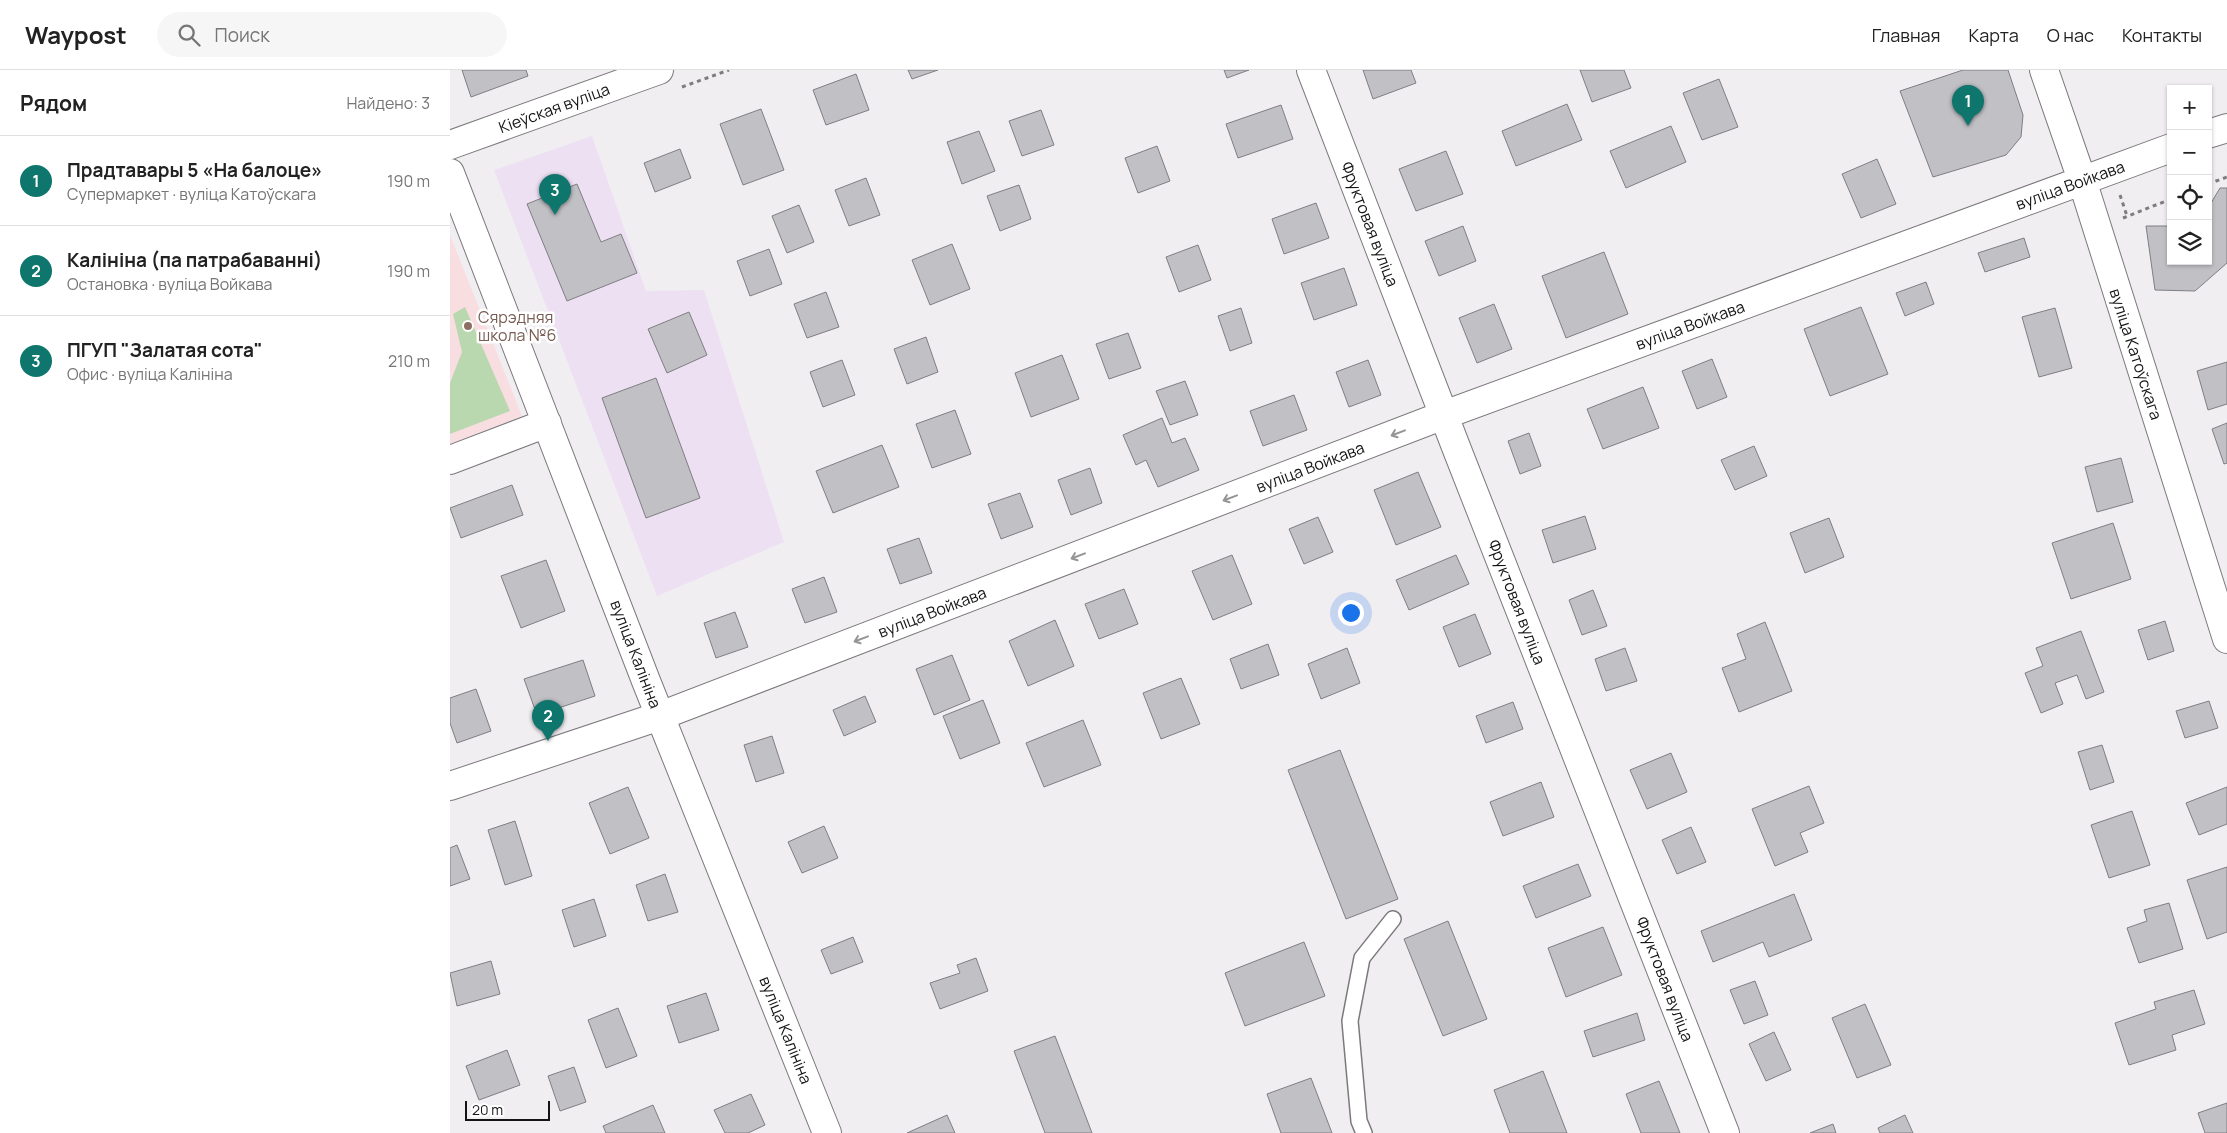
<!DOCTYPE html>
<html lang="ru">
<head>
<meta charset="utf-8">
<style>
  :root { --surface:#fff; --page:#f6f6f6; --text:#222; --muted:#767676; --line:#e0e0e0; --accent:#0f766e }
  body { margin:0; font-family:Manrope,sans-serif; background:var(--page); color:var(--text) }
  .controls { position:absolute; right:15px; top:15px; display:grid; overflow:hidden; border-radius:0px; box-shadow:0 1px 4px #0004 }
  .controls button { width:45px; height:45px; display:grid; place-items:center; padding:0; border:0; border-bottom:1px solid var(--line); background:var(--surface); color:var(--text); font:25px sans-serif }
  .scale { position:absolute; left:15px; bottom:12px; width:85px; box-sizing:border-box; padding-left:5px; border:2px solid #151415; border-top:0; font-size:14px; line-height:18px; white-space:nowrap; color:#151415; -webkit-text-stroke:4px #fff; paint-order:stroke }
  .you { position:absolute; left:900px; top:542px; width:18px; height:18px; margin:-12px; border:4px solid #fff; border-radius:50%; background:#1a73e8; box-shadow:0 0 0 8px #1a73e833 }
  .badge { display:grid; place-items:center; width:32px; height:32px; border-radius:50%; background:var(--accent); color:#fff; font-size:16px; font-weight:700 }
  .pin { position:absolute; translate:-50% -41px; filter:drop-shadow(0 1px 2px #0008) }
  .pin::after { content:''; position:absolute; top:26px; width:18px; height:15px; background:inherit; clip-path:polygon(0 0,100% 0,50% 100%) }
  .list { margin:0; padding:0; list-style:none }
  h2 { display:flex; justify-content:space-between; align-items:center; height:65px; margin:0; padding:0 20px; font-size:21px }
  h2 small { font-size:16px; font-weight:400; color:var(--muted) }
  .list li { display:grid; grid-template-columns:32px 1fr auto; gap:15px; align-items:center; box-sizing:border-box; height:90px; padding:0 20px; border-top:1px solid var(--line) }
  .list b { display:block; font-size:19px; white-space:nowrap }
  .list p { margin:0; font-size:16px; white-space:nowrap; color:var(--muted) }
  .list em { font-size:16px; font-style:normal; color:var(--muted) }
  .icon { flex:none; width:28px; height:28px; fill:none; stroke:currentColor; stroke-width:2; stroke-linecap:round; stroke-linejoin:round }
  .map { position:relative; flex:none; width:1777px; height:1063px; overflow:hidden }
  header { display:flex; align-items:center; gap:30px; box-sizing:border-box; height:70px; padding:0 25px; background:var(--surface); border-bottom:1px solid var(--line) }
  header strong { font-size:24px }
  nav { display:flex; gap:28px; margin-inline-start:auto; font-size:18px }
  .search { width:350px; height:45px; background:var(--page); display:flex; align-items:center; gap:12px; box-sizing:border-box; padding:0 18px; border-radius:28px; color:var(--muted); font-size:19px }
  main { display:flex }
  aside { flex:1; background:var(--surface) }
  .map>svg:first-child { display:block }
  .commercial { fill:#ede0f3 }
  .education { fill:#f8dee1 }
  .green { fill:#b9d8b0 }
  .building { fill:#c1c0c5; stroke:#7f7e82 }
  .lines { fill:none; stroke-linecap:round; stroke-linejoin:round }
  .service-casing { stroke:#7c797c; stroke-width:18 }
  .minor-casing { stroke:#7c797c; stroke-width:30 }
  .path { stroke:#7e7c7e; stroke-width:3; stroke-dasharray:4 4; stroke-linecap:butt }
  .service { stroke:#fff; stroke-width:15 }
  .minor { stroke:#fff; stroke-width:28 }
  .oneway { stroke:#969596 }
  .education-dot { fill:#8d6e63; stroke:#fff; stroke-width:2 }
  .labels { text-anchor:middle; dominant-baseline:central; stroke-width:5; stroke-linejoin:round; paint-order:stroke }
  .street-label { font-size:16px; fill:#151415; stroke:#fff }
  .education-label { font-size:16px; fill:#785e54; stroke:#fff; text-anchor:start }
</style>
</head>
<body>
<header>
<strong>Waypost</strong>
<div class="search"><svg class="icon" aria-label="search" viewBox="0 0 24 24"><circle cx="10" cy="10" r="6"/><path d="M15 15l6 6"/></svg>Поиск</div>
<nav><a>Главная</a><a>Карта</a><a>О нас</a><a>Контакты</a></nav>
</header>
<main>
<aside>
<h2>Рядом<small>Найдено: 3</small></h2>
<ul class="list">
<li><span class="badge">1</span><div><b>Прадтавары 5 «На балоце»</b><p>Супермаркет · вуліца Катоўскага</p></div><em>190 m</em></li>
<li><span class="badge">2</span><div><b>Калініна (па патрабаванні)</b><p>Остановка · вуліца Войкава</p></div><em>190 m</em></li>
<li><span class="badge">3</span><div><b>ПГУП &quot;Залатая сота&quot;</b><p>Офис · вуліца Калініна</p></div><em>210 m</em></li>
</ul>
</aside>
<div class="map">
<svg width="1777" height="1063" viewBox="0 0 1777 1063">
  <rect width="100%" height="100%" fill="#f1eef2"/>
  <path class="commercial" d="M142,66L196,221L254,220L334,472L207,526L44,100Z"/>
  <path class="education" d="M0,165L72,346L0,374Z"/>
  <path class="green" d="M15,237L60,341L0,364V313L12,282L3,244Z"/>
  <path class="building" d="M12,0H76L78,6L21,27Z
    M458,0H488L462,9Z
    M774,0H799L777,8Z
    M913,0H961L966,13L923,29Z
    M1130,0H1174L1181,18L1142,32Z
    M1513,0H1558L1573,45L1571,67L1556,85L1483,107L1450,21Z
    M406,4L419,40L376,55L363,20Z
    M1269,9L1288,57L1252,70L1233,23Z
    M1117,34L1132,70L1066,96L1052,61Z
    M831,35L843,69L788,88L776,54Z
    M311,39L334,100L293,115L270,54Z
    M591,40L604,75L572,86L559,51Z
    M1221,56L1236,92L1176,118L1160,81Z
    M529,61L545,101L512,114L497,72Z
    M707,76L720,111L688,123L675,88Z
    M230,79L241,108L205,122L194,93Z
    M996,81L1013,124L966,141L949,99Z
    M1427,89L1446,134L1411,148L1392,104Z
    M416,108L430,145L399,156L385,120Z
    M127,114L151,172L171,164L187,203L117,231L77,134Z
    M569,115L581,149L550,161L537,126Z
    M1770,118H1777V193L1745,221L1705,220L1696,156H1721V191H1758V134L1761,133Z
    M866,133L879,168L834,184L822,149Z
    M349,135L364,172L337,183L322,146Z
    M1013,156L1026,191L989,206L975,171Z
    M1574,168L1580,187L1535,202L1528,183Z
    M502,174L520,219L480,235L462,190Z
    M748,175L761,210L729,222L716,187Z
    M319,179L332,214L300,226L287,191Z
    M1154,182L1178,244L1116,268L1092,206Z
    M894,198L907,235L864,250L851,213Z
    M1476,212L1484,234L1455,246L1446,223Z
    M376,222L389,257L357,268L344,234Z
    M1044,234L1062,279L1027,293L1009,248Z
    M1411,237L1438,304L1380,326L1354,259Z
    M791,238L802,273L780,281L768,246Z
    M1605,238L1622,298L1589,307L1572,247Z
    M239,242L257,285L217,303L198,259Z
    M678,263L691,298L659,309L646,274Z
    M476,267L488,302L457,314L444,279Z
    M612,285L629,329L581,347L565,303Z
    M1262,289L1277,327L1247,339L1232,301Z
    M392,290L405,325L373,337L360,302Z
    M918,290L931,325L899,337L886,302Z
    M1777,292V334L1758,340L1747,301Z
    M206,308L250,428L196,448L152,328Z
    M735,311L748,345L720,355L706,321Z
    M1193,317L1209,358L1153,379L1137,339Z
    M844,325L857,360L813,376L800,341Z
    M505,340L521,384L482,398L466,354Z
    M712,348L722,373L735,368L749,400L708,417L696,390L686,395L673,365Z
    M1777,353V393L1774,394L1762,359Z
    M1079,363L1091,396L1070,404L1058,371Z
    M432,375L449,417L383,443L366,401Z
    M1304,376L1317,406L1285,420L1271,390Z
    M1671,388L1683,432L1647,442L1635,397Z
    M640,398L652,433L621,445L608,410Z
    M968,402L991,457L946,475L924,420Z
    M62,415L73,445L11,468L0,438Z
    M570,423L583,457L551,469L538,434Z
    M1135,446L1146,479L1103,493L1092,460Z
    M868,447L883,482L854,494L839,459Z
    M1379,448L1394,487L1355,503L1340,463Z
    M1663,453L1681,509L1621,529L1602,473Z
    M469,468L482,503L450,514L437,479Z
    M782,485L802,534L763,550L742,501Z
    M1006,485L1019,514L959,540L946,510Z
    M96,490L115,541L71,558L51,506Z
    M374,507L387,542L355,553L342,519Z
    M674,519L688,554L649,569L635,534Z
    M1143,520L1157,556L1132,565L1119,530Z
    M285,542L298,577L266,588L254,553Z
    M1025,544L1041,584L1009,597L993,557Z
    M605,550L624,596L578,616L559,571Z
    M1715,551L1724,581L1698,590L1688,560Z
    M1315,552L1342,621L1289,642L1272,598L1296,589L1287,564Z
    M1631,561L1654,622L1636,629L1627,605L1605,613L1613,634L1591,643L1575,603L1593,596L1586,578Z
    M818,574L829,605L791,619L780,589Z
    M897,578L910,613L871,629L858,594Z
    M1175,578L1187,611L1156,621L1145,589Z
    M502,585L520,630L484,645L466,599Z
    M133,590L145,626L87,645L74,609Z
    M731,608L750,654L711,669L693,623Z
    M26,619L41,661L7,673L0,653V628Z
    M415,626L426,652L394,666L383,640Z
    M533,630L550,673L510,689L493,646Z
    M1759,631L1768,658L1735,668L1726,641Z
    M1063,632L1073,659L1036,673L1026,646Z
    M633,650L651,695L594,717L576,673Z
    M322,666L334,703L306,712L294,675Z
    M1652,675L1664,712L1640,720L1628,682Z
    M890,680L948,829L896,849L838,700Z
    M1221,683L1237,722L1197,739L1180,700Z
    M1091,712L1104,747L1053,766L1040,732Z
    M1359,716L1374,753L1350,763L1358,782L1325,796L1302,739Z
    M178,717L199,768L160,784L139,733Z
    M1777,717V754L1749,765L1736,733Z
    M1682,741L1700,795L1659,808L1641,755Z
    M65,751L82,806L55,815L38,760Z
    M374,756L388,788L352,803L338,772Z
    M1241,757L1256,792L1227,804L1212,770Z
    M7,775L20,809L0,816V778Z
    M1128,794L1141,826L1086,848L1073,816Z
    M1777,797V862L1757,869L1737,810Z
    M215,804L228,842L198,851L186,815Z
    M1344,824L1362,870L1319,887L1313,872L1263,892L1251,861Z
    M144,829L156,866L124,877L112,840Z
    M1719,833L1733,879L1689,893L1677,858L1697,851L1694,840Z
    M998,851L1037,949L993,966L954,869Z
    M1153,857L1172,905L1116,927L1098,878Z
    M403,867L413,892L381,904L371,880Z
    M854,872L875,926L795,956L775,903Z
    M526,888L538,921L490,939L480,913L510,903L507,895Z
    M41,891L50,924L7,936L0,903Z
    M1305,911L1318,945L1294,954L1280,920Z
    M1744,920L1755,954L1722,965L1726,980L1679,995L1665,953L1706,939L1704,932Z
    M256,923L269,960L229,973L217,936Z
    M1415,934L1441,995L1407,1008L1382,948Z
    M168,938L187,986L156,998L138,950Z
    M1187,943L1195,970L1143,987L1134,961Z
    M1324,962L1341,1000L1316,1011L1299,974Z
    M605,966L642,1063H595L564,981Z
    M57,980L70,1015L29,1030L16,996Z
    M124,997L136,1032L110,1041L98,1006Z
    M1093,1001L1117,1063H1060L1044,1020Z
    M861,1008L882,1063H831L817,1024Z
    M1209,1011L1230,1063H1191L1176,1024Z
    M301,1024L315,1055L298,1063H275L264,1040Z
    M1777,1033V1063H1755L1748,1043Z
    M203,1035L215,1063H156L153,1056Z
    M497,1045L505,1063H457Z
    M1455,1045L1463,1063H1430L1428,1058Z
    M1383,1054L1386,1063H1360Z"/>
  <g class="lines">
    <g class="service-casing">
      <path id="service" d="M914,1063L909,1051L900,951L912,888L943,849"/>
    </g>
    <g class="minor-casing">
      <path id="minor" d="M861,0L1006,377L1275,1063
        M1594,0L1632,110L1777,569
        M1758,64L1777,58
        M0,75L209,0
        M0,103L196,611L377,1063
        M0,390L97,353
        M0,716L210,646L994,345L1721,78"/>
    </g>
    <path class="path" d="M232,17L279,0
      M1758,114L1777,107
      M1670,125L1677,146
      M1673,148L1721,129"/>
    <use href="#service" class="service"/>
    <use href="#minor" class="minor"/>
  </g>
  <defs><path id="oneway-shaft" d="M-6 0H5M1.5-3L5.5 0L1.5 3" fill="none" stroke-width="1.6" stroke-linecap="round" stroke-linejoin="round" transform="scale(1.25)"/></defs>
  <g class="oneway">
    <use href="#oneway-shaft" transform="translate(948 363) rotate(159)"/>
    <use href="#oneway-shaft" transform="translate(780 428) rotate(159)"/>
    <use href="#oneway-shaft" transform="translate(628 486) rotate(159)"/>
    <use href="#oneway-shaft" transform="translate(411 569) rotate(159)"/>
  </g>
  <circle class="education-dot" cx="18" cy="256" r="5"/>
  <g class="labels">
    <g class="street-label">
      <text transform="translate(104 38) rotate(-20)">Кіеўская вуліца</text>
      <text transform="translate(1620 115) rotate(-20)">вуліца Войкава</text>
      <text transform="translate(920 154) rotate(69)">Фруктовая вуліца</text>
      <text transform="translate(1240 255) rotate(-20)">вуліца Войкава</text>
      <text transform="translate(1686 284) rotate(72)">вуліца Катоўскага</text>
      <text transform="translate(860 397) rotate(-21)">вуліца Войкава</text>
      <text transform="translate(1067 532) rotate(69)">Фруктовая вуліца</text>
      <text transform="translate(482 542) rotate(-21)">вуліца Войкава</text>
      <text transform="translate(186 584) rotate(69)">вуліца Калініна</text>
      <text transform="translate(1215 909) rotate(69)">Фруктовая вуліца</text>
      <text transform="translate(336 960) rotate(68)">вуліца Калініна</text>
    </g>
    <g class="education-label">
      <text x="28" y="247">Сярэдняя<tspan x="28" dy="18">школа №6</tspan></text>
    </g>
  </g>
</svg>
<div class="controls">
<button>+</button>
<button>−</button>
<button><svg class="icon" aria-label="locate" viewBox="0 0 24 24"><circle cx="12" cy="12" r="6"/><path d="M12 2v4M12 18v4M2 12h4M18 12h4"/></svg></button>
<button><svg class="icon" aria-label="layers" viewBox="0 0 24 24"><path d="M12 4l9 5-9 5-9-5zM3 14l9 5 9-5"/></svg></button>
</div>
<div class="scale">20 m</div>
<div class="you"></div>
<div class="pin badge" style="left:1518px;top:56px">1</div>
<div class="pin badge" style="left:98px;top:671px">2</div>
<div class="pin badge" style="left:105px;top:145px">3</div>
</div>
</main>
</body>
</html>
